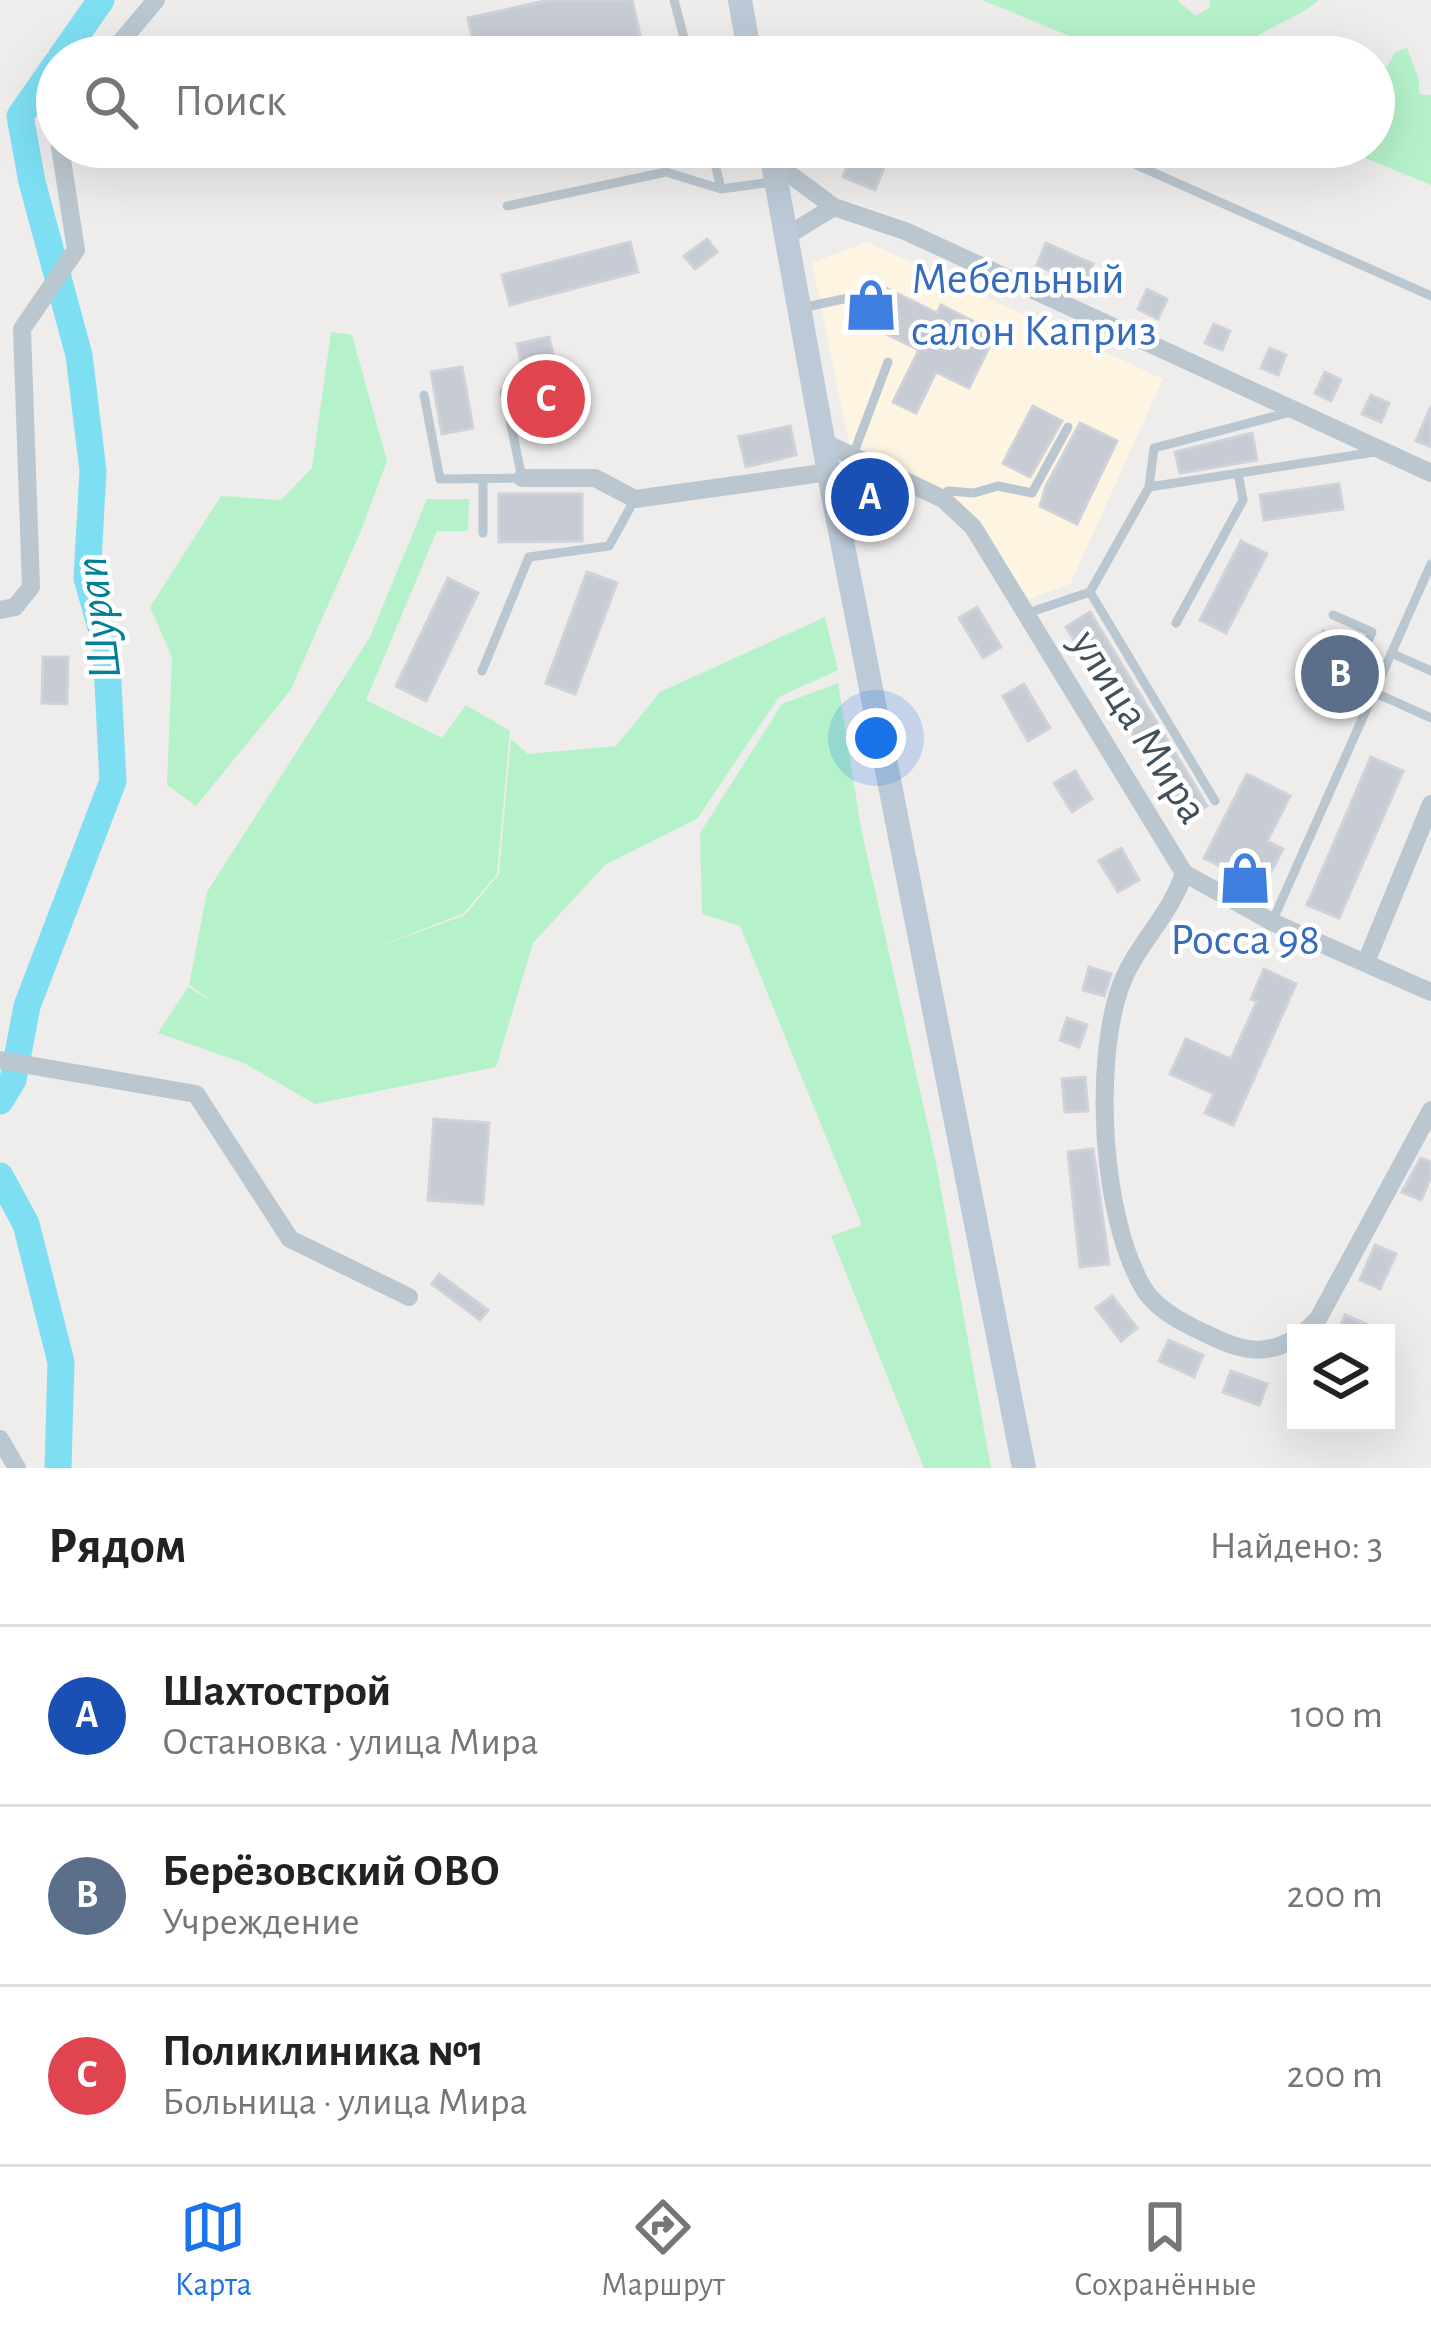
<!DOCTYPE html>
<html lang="ru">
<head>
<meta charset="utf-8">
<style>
  :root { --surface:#fff; --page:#f2f2f2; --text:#222; --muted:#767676; --line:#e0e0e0; --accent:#1a73e8 }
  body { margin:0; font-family:"Alegreya Sans",sans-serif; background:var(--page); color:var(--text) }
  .controls { position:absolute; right:36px; bottom:36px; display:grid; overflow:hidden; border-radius:0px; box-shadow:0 12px 48px #0002 }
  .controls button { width:108px; height:108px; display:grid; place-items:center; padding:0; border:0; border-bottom:3px solid var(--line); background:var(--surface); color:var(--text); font:60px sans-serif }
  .you { position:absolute; left:876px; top:738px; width:42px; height:42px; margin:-30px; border:9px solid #fff; border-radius:50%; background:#1a73e8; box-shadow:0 0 0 18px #1a73e833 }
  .badge { display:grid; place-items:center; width:78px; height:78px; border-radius:50%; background:var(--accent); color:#fff; font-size:39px; font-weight:700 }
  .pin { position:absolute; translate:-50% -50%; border:6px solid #fff; box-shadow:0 3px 12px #0006 }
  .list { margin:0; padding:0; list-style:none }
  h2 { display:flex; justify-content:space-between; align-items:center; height:156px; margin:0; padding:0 48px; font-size:51px }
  h2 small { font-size:39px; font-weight:400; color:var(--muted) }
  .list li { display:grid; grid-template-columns:78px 1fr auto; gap:36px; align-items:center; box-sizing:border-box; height:180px; padding:0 48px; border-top:3px solid var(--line) }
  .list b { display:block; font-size:45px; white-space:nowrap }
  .list p { margin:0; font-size:39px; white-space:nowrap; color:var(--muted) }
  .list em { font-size:39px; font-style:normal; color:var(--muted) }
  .icon { flex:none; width:66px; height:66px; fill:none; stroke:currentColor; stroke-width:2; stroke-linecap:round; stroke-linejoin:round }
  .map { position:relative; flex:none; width:1431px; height:1468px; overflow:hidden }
  .search { position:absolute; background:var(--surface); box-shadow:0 12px 48px #0002; left:36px; right:36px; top:36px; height:132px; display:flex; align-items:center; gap:30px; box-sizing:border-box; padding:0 42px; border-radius:66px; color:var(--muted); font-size:45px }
  .sheet { height:696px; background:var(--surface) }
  nav { display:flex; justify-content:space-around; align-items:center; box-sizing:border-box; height:168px; border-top:3px solid var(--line); background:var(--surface); font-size:33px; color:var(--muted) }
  nav a { display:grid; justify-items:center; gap:6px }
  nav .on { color:var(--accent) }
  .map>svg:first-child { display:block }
  .commercial { fill:#fdf4e2 }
  .green { fill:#b5f2ca }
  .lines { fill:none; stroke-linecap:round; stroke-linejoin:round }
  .river { stroke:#7edff2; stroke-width:27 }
  .building { fill:#c7cbd3; stroke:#cfd2d8; stroke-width:3 }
  .lane { stroke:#bbc7d0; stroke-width:9 }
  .street { stroke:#bbc7d0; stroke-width:18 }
  .secondary { stroke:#bccad7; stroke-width:24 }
  .labels { text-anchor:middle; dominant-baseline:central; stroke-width:9; stroke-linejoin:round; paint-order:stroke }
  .shop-label { font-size:45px; fill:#366cbe; stroke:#fff; text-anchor:start }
  .street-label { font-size:45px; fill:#43505b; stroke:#fff }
  .water-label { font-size:48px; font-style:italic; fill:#037f97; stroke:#fff }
</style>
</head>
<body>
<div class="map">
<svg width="1431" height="1468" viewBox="0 0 1431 1468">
  <rect width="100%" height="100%" fill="#efecec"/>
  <path class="commercial" d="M867,242L1163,379L1070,584L1029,599L979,525L948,493L894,464L851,452L812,263Z"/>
  <path class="green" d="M982,0H1177L1196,16L1210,7L1209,0H1319C1298,19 1274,23 1252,40L1258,57H1120Z
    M1407,48L1419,80V94L1431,95V185L1338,147H1374V68L1388,66L1395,52Z
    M331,332L352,335L387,461L360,533L290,691L196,806L167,785L172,657L150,607L221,496L281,500L312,468Z
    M427,499H469L468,531H437L366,700L442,738L466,705L510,731L497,874L464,913L372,949L465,915L499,874L511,739L528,754L616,746L660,692L825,617L838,670L779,697L697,819L605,865L533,943L496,1067L315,1104L244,1063L158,1033L188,987L216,1004L189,985L207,892L370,637Z
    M838,683L861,828L936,1162L991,1468H924L831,1236L862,1225L740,926L702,914L700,833L782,704Z"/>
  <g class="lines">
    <path class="river" d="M61,57L101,0
      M0,1101L13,1080L27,1006L113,781L106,645L87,578L93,471L79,355L32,182L20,116L57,63
      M0,1176L26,1224L61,1362L58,1468"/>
  </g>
  <path class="building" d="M549,0H632L645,57H451L448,47L473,41L468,18Z
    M471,147H513V152L475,161Z
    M852,154L884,167L875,190L843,177Z
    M707,239L717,252L695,269L684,256Z
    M630,242L638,272L510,305L502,275Z
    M1046,243L1093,264L1083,286L1037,265Z
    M880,285L937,313L941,305L996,333L969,388L936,372L916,413L893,402L919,350L862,322Z
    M1147,289L1167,299L1158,319L1138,309Z
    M1214,324L1230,331L1222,350L1205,343Z
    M549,337L570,429L538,436L517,344Z
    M1270,348L1286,355L1278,375L1261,368Z
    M462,367L473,428L442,434L431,372Z
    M1325,372L1341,380L1331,401L1315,393Z
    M1371,395L1389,403L1381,422L1362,414Z
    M1033,406L1062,421L1030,477L1003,463Z
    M1431,406V447L1416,441Z
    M1080,423L1117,441L1077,524L1040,506L1046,486Z
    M790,426L796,455L746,467L739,437Z
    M1252,433L1257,460L1180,473L1175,452Z
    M1339,484L1343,509L1264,520L1260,495Z
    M499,494H582V541L499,542Z
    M1241,541L1267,554L1226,633L1200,620Z
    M587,572L617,583L575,694L546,683Z
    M448,578L478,593L426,701L396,686Z
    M977,607L1001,647L983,658L959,618Z
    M1090,612L1207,806L1186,819L1066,627Z
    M1323,631L1353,644L1327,703L1297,690Z
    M43,657H68L67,704L42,703Z
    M1024,684L1050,728L1028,741L1003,696Z
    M1371,757L1403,771L1339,918L1307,905Z
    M1075,771L1092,799L1072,812L1054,783Z
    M1247,774L1290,796L1267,841L1283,849L1263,887L1204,858Z
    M1121,848L1139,880L1118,892L1099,861Z
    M1089,967L1111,974L1104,996L1083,990Z
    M1264,969L1296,984L1233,1125L1205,1113L1214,1094L1170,1074L1186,1039L1231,1059L1257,1001L1251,999Z
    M1067,1018L1087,1025L1079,1047L1060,1040Z
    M1085,1077L1088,1111L1065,1112L1062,1079Z
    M434,1119L489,1123L483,1204L428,1200Z
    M1093,1149L1109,1264L1080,1267L1068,1152Z
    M1421,1158L1431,1162V1177L1421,1200L1402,1192Z
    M1375,1245L1396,1254L1380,1289L1360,1280Z
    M439,1274L488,1310L480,1320L432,1284Z
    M1112,1296L1137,1328L1121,1341L1096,1308Z
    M1345,1315L1366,1324L1362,1333H1337Z
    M1169,1340L1203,1355L1194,1377L1159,1361Z
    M1231,1371L1267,1384L1259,1405L1223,1392Z"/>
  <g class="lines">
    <path class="lane" d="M674,0L689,57
      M752,51C792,37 811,40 850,57
      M711,147L721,189
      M1096,147L1431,296
      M507,206L666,172L721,189L772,182
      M801,308L848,298
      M424,395L440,479L522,478L504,392
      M853,455L888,362
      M1149,487L1154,448L1291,412
      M944,498L948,491L974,493L998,486L1032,493L1068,427
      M483,533V479
      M1090,592L1149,487L1375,452
      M1025,614L1090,592L1215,801
      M1333,615L1372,632L1349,681L1431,718
      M1176,623L1243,500L1238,473
      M1391,653L1431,671
      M482,671L529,557L609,546L635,499
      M1272,922L1431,564"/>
    <path class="street" d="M108,57L156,0
      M773,162L834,207
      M788,235L834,207L905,231L1431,473
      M823,442L943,499L973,527L1184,873L1272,922L1431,992
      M522,478H595L635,499L829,472
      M833,495L857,481L896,475
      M0,610L15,607L31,587L22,329L76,250L60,147
      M1184,873C1171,915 1136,945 1121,985C1093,1062 1101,1218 1144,1289C1155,1307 1176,1319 1194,1328C1231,1346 1259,1361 1296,1338
      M1366,962L1431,804
      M0,1060L196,1094L290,1239L409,1297
      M1303,1333L1318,1319L1431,1110
      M0,1439L17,1468"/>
    <path class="secondary" d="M740,0L750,57
      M770,147L833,495L1024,1468"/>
  </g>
  <defs>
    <g id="shop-bare" transform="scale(4.14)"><path d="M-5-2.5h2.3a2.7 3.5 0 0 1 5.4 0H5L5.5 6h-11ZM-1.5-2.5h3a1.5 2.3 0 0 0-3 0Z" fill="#3f7fe0" stroke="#fff" stroke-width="2.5" paint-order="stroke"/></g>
  </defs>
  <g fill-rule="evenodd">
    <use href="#shop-bare" x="871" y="305"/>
    <use href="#shop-bare" x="1245" y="878"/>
  </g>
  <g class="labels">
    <g class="shop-label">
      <text x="911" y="279">Мебельный<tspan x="911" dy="52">салон Каприз</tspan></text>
      <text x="1245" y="940" text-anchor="middle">Росса 98</text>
    </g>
    <g class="street-label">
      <text transform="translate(1139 727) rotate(58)">улица Мира</text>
    </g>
    <g class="water-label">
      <text transform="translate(99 618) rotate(-97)">Шурап</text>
    </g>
  </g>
</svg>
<div class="controls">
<button><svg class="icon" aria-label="layers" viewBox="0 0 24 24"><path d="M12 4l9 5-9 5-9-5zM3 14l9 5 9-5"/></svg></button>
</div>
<div class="you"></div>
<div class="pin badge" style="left:870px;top:497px;background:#1a4fb4">A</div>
<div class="pin badge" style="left:1340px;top:674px;background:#5c6f8a">B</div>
<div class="pin badge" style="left:546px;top:399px;background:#e0444e">C</div>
<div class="search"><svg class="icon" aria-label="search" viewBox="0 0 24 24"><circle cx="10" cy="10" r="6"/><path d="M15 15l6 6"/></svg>Поиск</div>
</div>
<section class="sheet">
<h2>Рядом<small>Найдено: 3</small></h2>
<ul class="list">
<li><span class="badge" style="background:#1a4fb4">A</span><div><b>Шахтострой</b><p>Остановка · улица Мира</p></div><em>100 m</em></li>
<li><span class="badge" style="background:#5c6f8a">B</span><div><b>Берёзовский ОВО</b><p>Учреждение</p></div><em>200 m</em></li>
<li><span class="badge" style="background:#e0444e">C</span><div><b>Поликлиника №1</b><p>Больница · улица Мира</p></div><em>200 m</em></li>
</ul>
</section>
<nav>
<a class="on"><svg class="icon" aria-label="map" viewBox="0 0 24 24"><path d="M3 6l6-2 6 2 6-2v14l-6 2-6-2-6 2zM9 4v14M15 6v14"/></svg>Карта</a>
<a><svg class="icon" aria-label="directions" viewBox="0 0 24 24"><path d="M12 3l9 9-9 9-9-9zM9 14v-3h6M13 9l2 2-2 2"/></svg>Маршрут</a>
<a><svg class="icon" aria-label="saved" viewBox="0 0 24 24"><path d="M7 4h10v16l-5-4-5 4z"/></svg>Сохранённые</a>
</nav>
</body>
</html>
